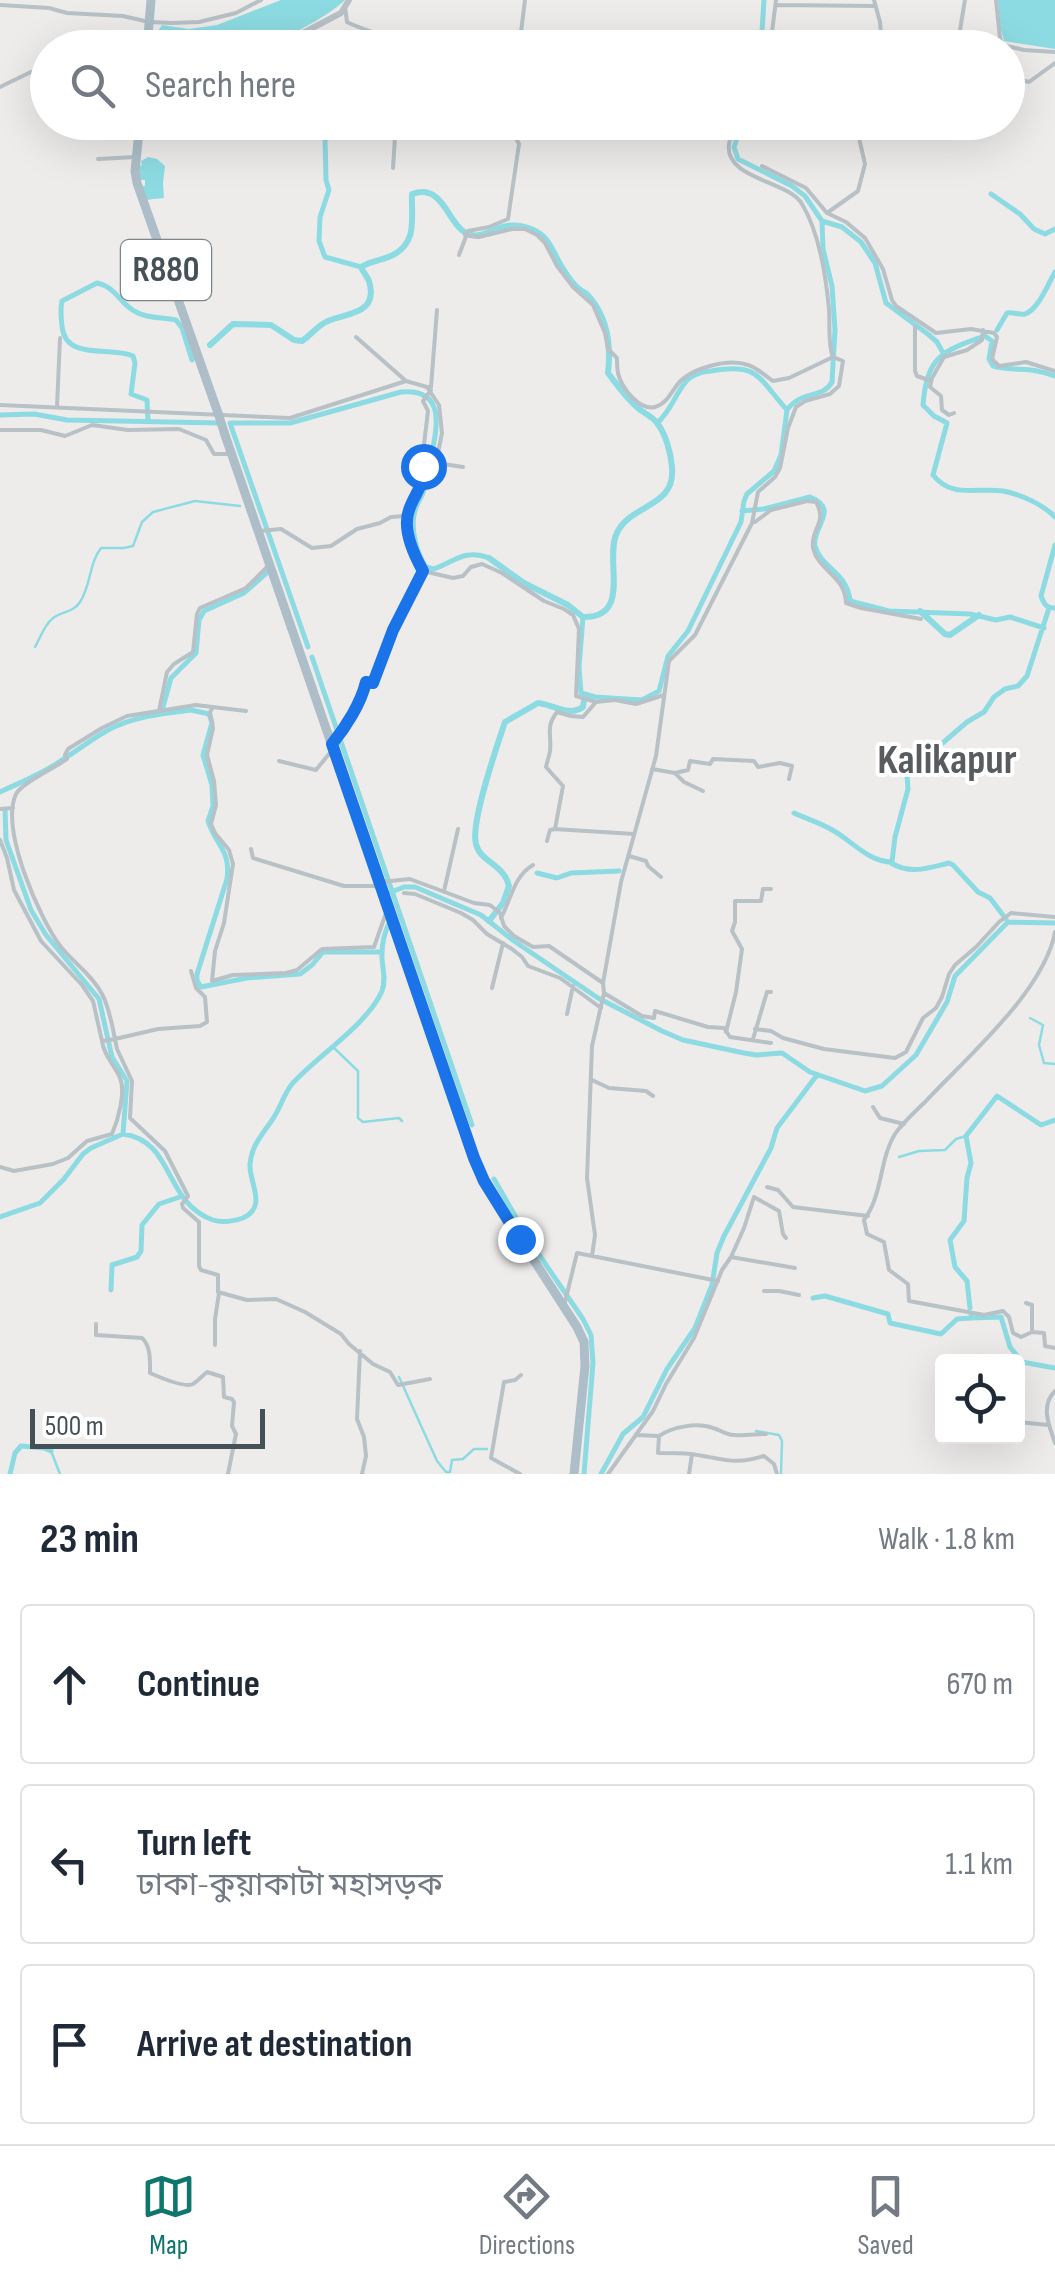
<!DOCTYPE html>
<html lang="en">
<head>
<meta charset="utf-8">
<style>
  :root { --surface:#fff; --page:#f2f2f3; --text:#1f2937; --muted:#747a83; --line:#e0e1e3; --accent:#0f766e }
  body { margin:0; font-family:"Sofia Sans Condensed","Noto Sans Bengali",sans-serif; background:var(--page); color:var(--text) }
  .controls { position:absolute; right:30px; bottom:30px; display:grid; overflow:hidden; border-radius:10px; box-shadow:0 10px 40px #0002 }
  .controls button { width:90px; height:90px; display:grid; place-items:center; padding:0; border:0; border-bottom:2px solid var(--line); background:var(--surface); color:var(--text); font:50px sans-serif }
  .scale { position:absolute; left:30px; bottom:25px; width:235px; box-sizing:border-box; padding-left:10px; border:5px solid #455156; border-top:0; font-size:28px; line-height:35px; white-space:nowrap; color:#455156; -webkit-text-stroke:8px #fff; paint-order:stroke }
  .stop { position:absolute; width:30px; height:30px; margin:-22px; border:8px solid #1a73e8; border-radius:50%; background:#fff }
  .stop.end { background:#1a73e8; border-color:#fff; box-shadow:0 2px 10px #0008 }
  .list { margin:0; padding:0; list-style:none }
  h2 { display:flex; justify-content:space-between; align-items:center; height:130px; margin:0; padding:0 40px; font-size:42px }
  h2 small { font-size:32px; font-weight:400; color:var(--muted) }
  .list li { display:grid; grid-template-columns:65px 1fr auto; gap:30px; align-items:center; box-sizing:border-box; height:160px; margin:0 20px 20px; padding:0 20px; border:2px solid var(--line); border-radius:10px }
  .list b { display:block; font-size:38px; white-space:nowrap }
  .list p { margin:0; font-size:32px; white-space:nowrap; color:var(--muted) }
  .list em { font-size:32px; font-style:normal; color:var(--muted) }
  .icon { flex:none; width:55px; height:55px; fill:none; stroke:currentColor; stroke-width:2; stroke-linecap:round; stroke-linejoin:round }
  .map { position:relative; flex:none; width:1055px; height:1474px; overflow:hidden }
  .search { position:absolute; background:var(--surface); box-shadow:0 10px 40px #0002; left:30px; right:30px; top:30px; height:110px; display:flex; align-items:center; gap:25px; box-sizing:border-box; padding:0 35px; border-radius:55px; color:var(--muted); font-size:38px }
  .sheet { height:670px; background:var(--surface) }
  nav { display:flex; justify-content:space-around; align-items:center; box-sizing:border-box; height:140px; border-top:2px solid var(--line); background:var(--surface); font-size:28px; color:var(--muted) }
  nav a { display:grid; justify-items:center; gap:5px }
  nav .on { color:var(--accent) }
  .map>svg:first-child { display:block }
  .water { fill:#8ddbe2 }
  .lines { fill:none; stroke-linecap:round; stroke-linejoin:round }
  .stream { stroke:#8ddbe2; stroke-width:2.5 }
  .canal { stroke:#8ddbe2; stroke-width:5 }
  .river { stroke:#8ddbe2; stroke-width:6 }
  .minor { stroke:#b7c1c6; stroke-width:4 }
  .tertiary { stroke:#b7c1c6; stroke-width:6 }
  .primary { stroke:#adbec8; stroke-width:9 }
  .primary-bridge { stroke:#adbec8; stroke-width:9 }
  .route { stroke:#1a73e8; stroke-width:12 }
  .labels { text-anchor:middle; dominant-baseline:central; stroke-width:8; stroke-linejoin:round; paint-order:stroke }
  .shield { fill:#fff; stroke:#7d8589; stroke-width:2.5 }
  .shield-label { font-size:35px; font-weight:bold; fill:#455156 }
  .quarter-label { font-size:42px; font-weight:bold; fill:#595c5f; stroke:#fff }
</style>
</head>
<body>
<div class="map">
<svg width="1055" height="1474" viewBox="0 0 1055 1474">
  <rect width="100%" height="100%" fill="#eeebeb"/>
  <path class="water" d="M281,0H345C325,19 280,42 253,47C225,52 185,48 156,47L158,31L162,25L189,29L217,25Z
    M998,0H1055V49L1004,41L1000,26Z
    M148,157L157,159L165,166L163,183L164,198L145,200L141,186H145V180H140L139,166L142,165L141,161Z"/>
  <g class="lines">
    <path class="stream" d="M35,647C40,638 45,624 52,619C61,611 73,613 80,602C91,586 89,563 101,548H124L133,546L142,522L153,512L195,501L240,506
      M1030,1018L1043,1025L1039,1045L1044,1063L1055,1064
      M333,1047L358,1071V1118L363,1122L399,1118L402,1121
      M899,1157L919,1151L945,1150L956,1139L966,1136
      M399,1377L437,1461L446,1472H450L452,1460L463,1459L474,1449H487
      M756,1431L779,1435L782,1441L781,1474
      M51,1451L60,1474"/>
    <path class="canal" d="M761,48L764,0
      M337,122L333,132L325,138L326,180L329,190L320,217L319,241L325,257L361,267
      M743,122L734,147L738,159L792,186L805,196L822,221L823,249L832,286L835,330L832,382C823,399 801,390 787,410
      M991,194L1020,214L1034,229L1045,234L1055,229
      M822,221L842,227L861,242L875,263L886,303L929,335L937,342L942,351
      M997,330L1007,313C1013,312 1019,315 1025,314C1038,310 1048,284 1055,272
      M1055,376C1030,366 1016,372 993,366L989,359L992,341L985,336C942,351 927,356 923,405L934,416L947,423L933,475C952,499 977,487 1003,491C1020,494 1044,505 1055,517
      M0,415L34,414L67,420L220,423
      M148,421L147,400L131,394L135,363L133,356C110,346 65,361 62,326C61,317 60,310 62,301L97,283C116,287 120,304 136,312C148,319 163,317 176,320L182,328L192,360
      M230,423L308,647
      M231,423H290L401,392C449,388 436,432 430,462C427,472 426,483 423,493C420,500 415,507 414,515C411,531 417,554 426,567L434,569C456,561 464,549 489,558
      M742,511L764,509L810,497C841,509 811,528 815,546C821,568 848,573 850,601L889,611L970,614L996,620L1010,617L1044,628
      M1055,545L1041,596C1044,604 1046,608 1055,608
      M583,617L579,667L581,693L595,697L642,700L659,691L668,656L688,631L741,522L744,501L747,494L774,471L781,455L787,410C758,378 759,362 711,371C700,372 690,375 684,384C674,397 670,412 657,423
      M312,657L472,1125
      M161,714L191,710L209,714L212,723L203,755L212,785L213,806L208,821C216,846 231,850 227,879L197,974V981L201,987L247,978L300,974L312,965L323,952H382
      M0,792C19,783 39,775 56,764C99,737 108,722 161,714L171,678L196,653L199,620L204,611L244,593L270,570
      M5,809L6,840L31,910L46,935L99,999L112,1057L127,1081L123,1134C175,1141 163,1202 213,1220C222,1223 234,1221 243,1218C268,1206 249,1184 250,1164C251,1154 255,1144 261,1136C265,1129 270,1124 274,1117C281,1106 284,1094 292,1084C316,1057 368,1024 382,991C387,978 381,965 382,953C382,943 385,932 389,923
      M794,813C807,819 821,823 834,831C853,842 869,862 892,862L895,837L908,789L906,762L914,752H924L938,747L967,722L984,712L994,697L1005,689L1018,686L1027,676L1049,608
      M891,863C911,875 927,868 949,863L953,865L978,892L990,898L1006,919
      M537,873L557,878L571,873L619,871
      M391,892L404,887H415L481,915L514,941L598,998L662,1031L683,1040L744,1053L756,1055L782,1053L810,1072L865,1091L882,1086L916,1055L947,1002L955,976L1008,922L1055,923
      M494,1179L529,1240L583,1319L591,1335L593,1363L584,1474
      M0,1217L40,1203L64,1179L83,1154L91,1148L123,1134
      M111,1290L112,1265L137,1257L141,1251L142,1225L159,1204L180,1197
      M813,1298L825,1296L888,1314L890,1323L941,1334L957,1319L971,1318
      M970,1308L967,1281L955,1267L950,1240L964,1221L967,1178L971,1163L966,1136L997,1096L1041,1125L1055,1120
      M971,1315V1318L1001,1317L1010,1347L1022,1362L1055,1368
      M10,1474L15,1453L21,1446L44,1448L51,1451
      M601,1474L623,1434L643,1417L667,1369L695,1328L712,1285L717,1253L724,1236L771,1148L777,1128L817,1075"/>
    <path class="river" d="M210,345L233,324L271,325L294,340L302,341C311,335 318,325 328,321C347,313 379,314 369,281C367,276 363,272 361,267C371,261 383,260 393,255C418,242 411,218 412,194C446,182 447,229 471,235C488,239 502,217 531,229C548,235 552,250 560,264C565,272 571,283 579,289C587,295 585,291 591,299C608,320 611,347 608,373C618,386 626,398 639,409C644,413 653,417 657,423C666,434 671,454 672,467C676,509 629,503 616,535C605,562 632,618 583,617L568,605L524,583L489,558
      M920,611L945,634L950,635L979,615
      M489,921L503,903L509,886C504,864 480,862 476,844C470,823 497,746 505,722L538,703C555,705 568,717 583,707L585,695"/>
    <path class="minor" d="M874,0L880,22L882,48
      M996,0L1000,38L1003,45L1024,50L1055,52
      M0,5L49,8L67,13L123,16L149,22L172,23L199,22L236,13L261,0
      M776,5L874,6
      M345,7L347,22C364,31 383,32 395,48
      M519,48L525,0
      M770,48L776,0
      M893,48L896,45L904,48
      M957,48L965,0
      M1008,76L1029,82L1055,63
      M0,87L31,72L48,69
      M737,122C735,129 730,137 729,144C724,179 789,181 802,204C819,232 826,277 829,309C830,325 828,339 832,355
      M98,159L136,157
      M762,166L806,188L827,213L846,222L865,238L883,269L892,300L896,306L936,333L971,329L994,333L997,337L992,359L999,366L1026,362L1055,371
      M393,168L396,122
      M827,213L858,191L865,164L859,138L862,122
      M465,235L479,237L512,229H525L537,235L545,243L557,266L573,287L593,305L605,333L608,349L617,358C617,363 617,368 618,373C621,387 639,411 655,407C666,404 671,393 677,385C690,368 728,358 748,365C758,368 765,376 773,381L789,378L833,357L843,361L839,386L830,394L805,401L796,407L788,428L780,468L775,477L758,492L752,523L695,635L669,661L656,756L621,882L603,983
      M459,255L468,231L489,227L508,219L519,144L510,127V122
      M915,327V371L917,376L931,381
      M356,337L406,381
      M427,387H431L437,310
      M431,390L423,401L428,411L422,461L425,471L421,485L407,516L413,553L423,571L453,578L463,576L471,567L482,564L502,573L544,601L564,609L573,615L579,629L576,696L596,702L615,700L636,704L664,695
      M0,405L290,418L406,381L427,387L439,405L442,433L436,463L463,467
      M57,407L60,338
      M954,413L949,415L942,410L941,396L930,387L932,378L944,357L967,350L982,340L983,330
      M0,430H41L65,436L92,425L128,430L179,429L206,440L214,454H229
      M755,522L771,510L807,501L816,502C828,523 810,529 813,548C818,571 845,575 846,603L861,608L921,619
      M260,531L281,529L312,548L331,546L357,529L380,523L391,517L406,516
      M212,709L210,712L213,728L207,755L214,781L216,805L211,824L215,833L229,850L233,864L224,923L215,951L212,981L233,975L286,973L297,970L322,949L374,947L386,913
      M159,711L167,672L174,664L193,652L197,614L200,608L246,588L269,565
      M332,744C346,727 361,703 366,682L373,683L393,631L423,572
      M279,761L316,770L333,749
      M652,769L675,773L688,770L690,761L710,764L713,759L754,761L758,767L780,763L792,766L789,779
      M675,773L684,782L703,791
      M0,809L13,808
      M554,829L634,834
      M0,840L7,858L14,890L41,941L82,985L93,1001L102,1041L115,1039L117,1049L132,1081L130,1118L165,1151L188,1196L182,1204L183,1208L199,1222V1266L201,1270L218,1275V1292L247,1300L276,1299L305,1312L341,1334L349,1344L373,1364L390,1372L398,1385L430,1379
      M547,841L550,830L555,829L563,786L546,767C547,762 549,757 550,751C552,734 545,728 557,712L571,716L583,717L596,702
      M251,849L253,858L344,886H381
      M629,856L646,861L648,866L661,877
      M381,882L410,879L474,903L490,905L500,913L504,926L514,936L533,947L549,946L603,983L604,993L592,1046L587,1178L595,1235L592,1256
      M444,891L458,829
      M404,893L415,894L461,913L473,920L487,934L512,949L522,957L528,966L560,978L601,1008
      M501,918C511,899 514,876 533,865
      M1055,932C1044,991 967,1057 926,1101C916,1111 903,1122 895,1134C879,1160 883,1195 864,1220L867,1234L884,1242L889,1270L908,1284L909,1301L984,1315L1003,1311L1009,1317L1013,1333L1021,1337L1032,1332L1044,1333L1045,1346L1055,1348
      M191,971L196,988L205,997L207,1022L200,1026L158,1029L115,1039C112,1024 109,1007 102,994C92,975 74,963 61,947C39,918 0,829 16,794C23,782 55,768 67,759L65,755L68,749L102,728L127,716L196,705L246,711
      M492,988L503,943
      M604,993L642,1016L654,1018L655,1011L708,1027L724,1028L730,1037L771,1043
      M567,1014L573,986
      M755,1029L771,1031L783,1038L824,1049L895,1058L906,1052L923,1018L936,1008L942,997L949,974L955,965L976,947L999,922L1011,913L1055,917
      M726,1032L736,992L742,949L732,931L735,922V901H761L763,889H771
      M753,1039L767,992H771
      M592,1080L609,1088L646,1091L653,1096
      M873,1107L880,1118L904,1124
      M0,1167L14,1171L53,1164L68,1158L87,1141L112,1134C118,1120 126,1092 120,1078C114,1064 104,1056 102,1041
      M767,1187L778,1190L793,1207L868,1216
      M731,1257L795,1268
      M764,1291H779L799,1295
      M565,1302L577,1253L718,1281
      M1026,1303L1032,1305V1332
      M96,1324V1335L142,1338C151,1346 150,1361 150,1373C159,1377 185,1388 193,1384C198,1381 202,1376 207,1372L223,1377L224,1397L232,1399L234,1402L232,1426L236,1434L228,1474
      M215,1345V1319L219,1293
      M360,1351L357,1419L364,1437L366,1456L362,1474
      M1055,1391C1040,1406 1049,1425 1055,1443
      M1018,1422L1048,1425
      M636,1435L659,1436L658,1453C669,1453 680,1453 691,1454C722,1458 733,1466 764,1456L774,1464L777,1474
      M659,1436C672,1427 697,1422 713,1428C721,1430 725,1435 734,1435C745,1436 756,1434 766,1434
      M520,1474L491,1458L504,1382L515,1380L521,1375
      M608,1474L653,1411L666,1384L694,1338L722,1270L731,1257L744,1228L754,1197L779,1211L783,1234L786,1238
      M689,1474L692,1454"/>
    <path class="tertiary" d="M264,48L301,34L341,13L349,0"/>
    <path class="primary" d="M147,48L151,0
      M140,122L135,171L137,183L218,413
      M225,435L474,1158L495,1200L577,1327L584,1342L585,1366L574,1474"/>
    <path class="primary-bridge" d="M218,413L225,435"/>
  </g>
  <g class="lines">
    <path class="route" d="M423,466C426,484 414,494 409,510C402,529 414,555 423,571L393,630L373,683L366,682C361,703 346,727 332,744L474,1158L484,1181L520,1239"/>
  </g>
  <g class="labels">
    <rect class="shield" x="121" y="240" width="90" height="60" rx="8"/>
    <g class="shield-label">
      <text x="166" y="270">R880</text>
    </g>
    <g class="quarter-label">
      <text x="947" y="760">Kalikapur</text>
    </g>
  </g>
</svg>
<div class="controls">
<button><svg class="icon" aria-label="locate" viewBox="0 0 24 24"><circle cx="12" cy="12" r="6"/><path d="M12 2v4M12 18v4M2 12h4M18 12h4"/></svg></button>
</div>
<div class="scale">500 m</div>
<div class="stop" style="left:423px;top:466px"></div>
<div class="stop end" style="left:520px;top:1239px"></div>
<div class="search"><svg class="icon" aria-label="search" viewBox="0 0 24 24"><circle cx="10" cy="10" r="6"/><path d="M15 15l6 6"/></svg>Search here</div>
</div>
<section class="sheet">
<h2>23 min<small>Walk · 1.8 km</small></h2>
<ul class="list">
<li><svg class="icon" aria-label="ahead" viewBox="0 0 24 24"><path d="M12 20V5M6 11l6-6 6 6"/></svg><div><b>Continue</b></div><em>670 m</em></li>
<li><svg class="icon" aria-label="left" viewBox="0 0 24 24"><path d="M17 20v-9H6M10 6l-5 5 5 5"/></svg><div><b>Turn left</b><p>ঢাকা-কুয়াকাটা মহাসড়ক</p></div><em>1.1 km</em></li>
<li><svg class="icon" aria-label="arrive" viewBox="0 0 24 24"><path d="M6 21V4h12l-3 4 3 4H6"/></svg><div><b>Arrive at destination</b></div></li>
</ul>
</section>
<nav>
<a class="on"><svg class="icon" aria-label="map" viewBox="0 0 24 24"><path d="M3 6l6-2 6 2 6-2v14l-6 2-6-2-6 2zM9 4v14M15 6v14"/></svg>Map</a>
<a><svg class="icon" aria-label="directions" viewBox="0 0 24 24"><path d="M12 3l9 9-9 9-9-9zM9 14v-3h6M13 9l2 2-2 2"/></svg>Directions</a>
<a><svg class="icon" aria-label="saved" viewBox="0 0 24 24"><path d="M7 4h10v16l-5-4-5 4z"/></svg>Saved</a>
</nav>
</body>
</html>
